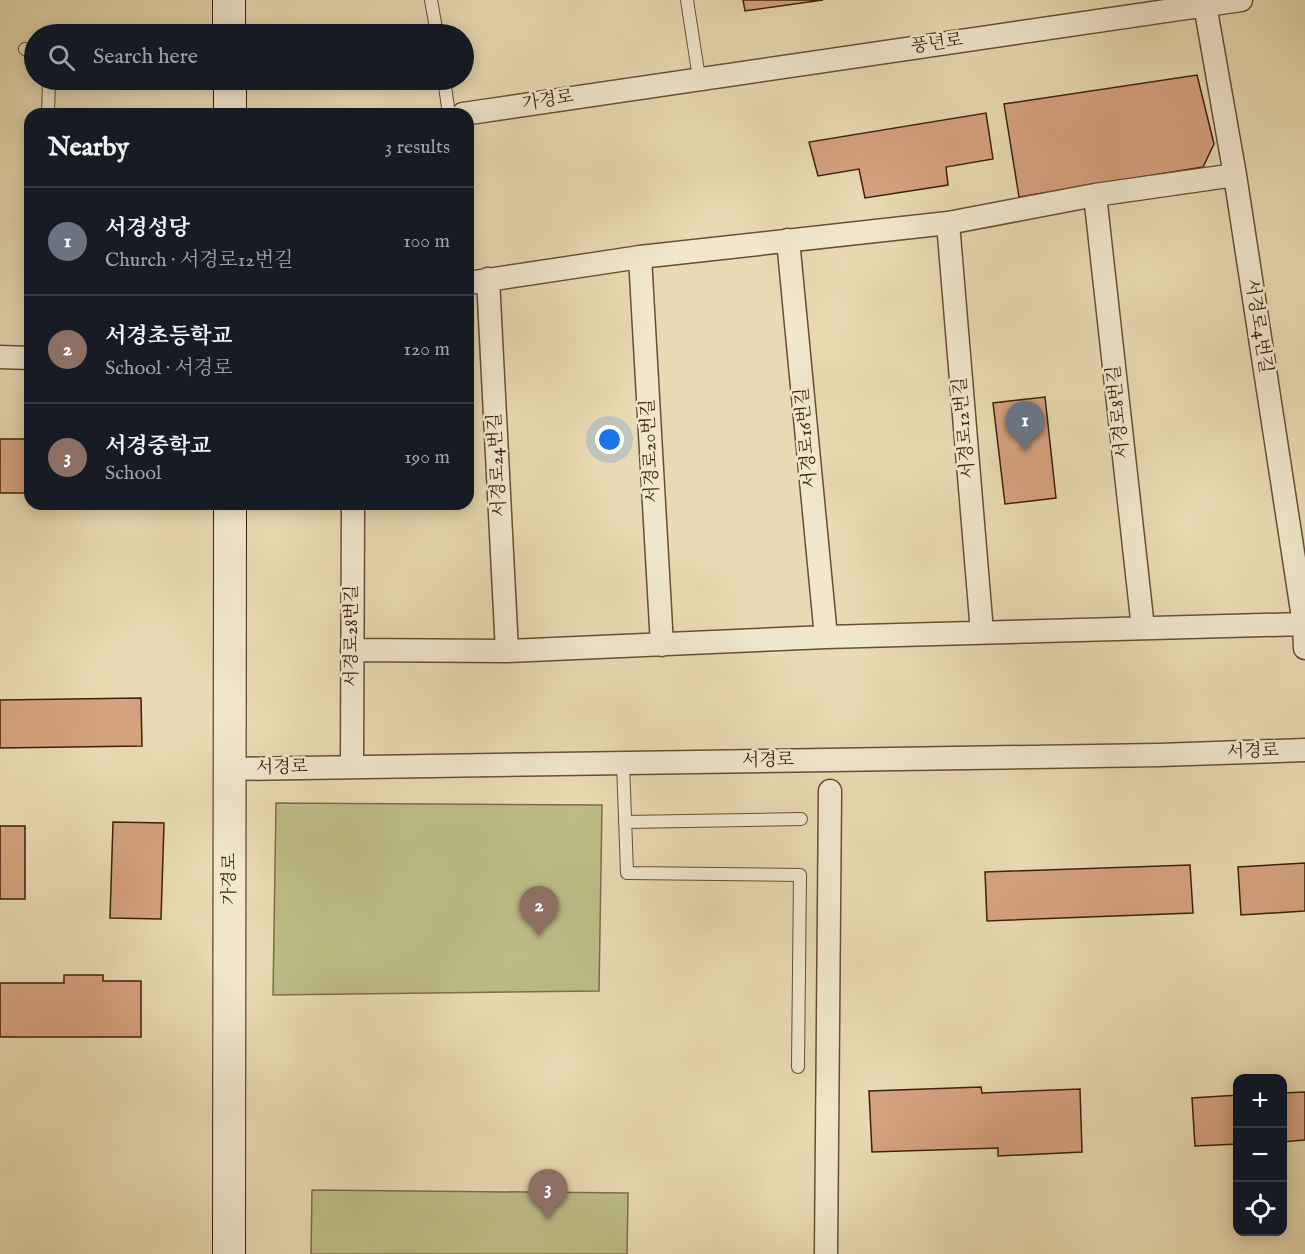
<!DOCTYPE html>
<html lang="en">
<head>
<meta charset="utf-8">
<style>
  :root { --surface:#171b24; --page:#20242c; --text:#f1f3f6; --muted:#9ea1a6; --line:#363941; --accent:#d93025 }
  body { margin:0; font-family:"IM FELL English","Noto Serif KR",serif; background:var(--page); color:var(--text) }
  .controls { position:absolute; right:18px; bottom:18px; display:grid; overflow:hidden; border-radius:12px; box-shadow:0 3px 15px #0003 }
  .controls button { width:54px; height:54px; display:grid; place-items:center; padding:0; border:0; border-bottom:2px solid var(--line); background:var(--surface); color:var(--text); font:30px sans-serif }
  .you { position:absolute; left:610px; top:440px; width:21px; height:21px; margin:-15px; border:4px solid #fff; border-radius:50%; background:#1a73e8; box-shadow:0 0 0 9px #1a73e833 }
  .badge { display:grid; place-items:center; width:39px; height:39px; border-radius:50%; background:var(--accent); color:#fff; font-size:20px; font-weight:700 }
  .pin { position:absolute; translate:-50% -50px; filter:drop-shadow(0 2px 3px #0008) }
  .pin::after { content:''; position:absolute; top:32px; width:21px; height:18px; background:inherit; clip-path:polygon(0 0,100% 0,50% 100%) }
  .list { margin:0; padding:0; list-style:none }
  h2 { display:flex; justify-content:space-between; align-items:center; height:78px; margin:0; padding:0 24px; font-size:26px }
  h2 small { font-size:20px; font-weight:400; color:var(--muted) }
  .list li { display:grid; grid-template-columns:39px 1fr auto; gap:18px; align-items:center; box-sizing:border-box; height:108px; padding:0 24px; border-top:2px solid var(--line) }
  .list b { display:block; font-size:22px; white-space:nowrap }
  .list p { margin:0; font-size:20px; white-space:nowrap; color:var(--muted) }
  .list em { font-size:20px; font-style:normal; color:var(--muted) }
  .icon { flex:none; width:33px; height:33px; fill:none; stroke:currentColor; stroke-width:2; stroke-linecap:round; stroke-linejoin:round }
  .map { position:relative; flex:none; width:1305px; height:1254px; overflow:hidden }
  .search { position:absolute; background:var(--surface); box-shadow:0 3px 15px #0003; left:24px; top:24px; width:450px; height:66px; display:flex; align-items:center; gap:15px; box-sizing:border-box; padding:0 21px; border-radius:33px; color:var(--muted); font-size:22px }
  .panel { position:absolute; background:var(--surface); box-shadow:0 3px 15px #0003; left:24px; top:108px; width:450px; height:402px; border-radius:18px }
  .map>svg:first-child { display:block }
  .green { fill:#bdbd87; stroke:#7e6e4a; stroke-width:1.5 }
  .building { fill:#d5a27f; stroke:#3e1f0c; stroke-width:1.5 }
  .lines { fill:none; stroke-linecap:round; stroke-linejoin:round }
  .lane-casing { stroke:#684e36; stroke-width:14 }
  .street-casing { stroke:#684e36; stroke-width:25 }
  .secondary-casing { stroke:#3e1f0c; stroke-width:34 }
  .lane { stroke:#f0e7cd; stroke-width:12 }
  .street { stroke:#f0e7cd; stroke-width:22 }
  .secondary { stroke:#f0e7cd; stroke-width:32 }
  .labels { text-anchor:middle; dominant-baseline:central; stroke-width:5; stroke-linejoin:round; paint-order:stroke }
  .street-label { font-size:18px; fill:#3e1f0c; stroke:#f0e7cd }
</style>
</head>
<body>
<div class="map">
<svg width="1305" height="1254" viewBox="0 0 1305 1254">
  <rect width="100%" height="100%" fill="#e8dab2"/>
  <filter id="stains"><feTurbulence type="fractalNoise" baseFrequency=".00333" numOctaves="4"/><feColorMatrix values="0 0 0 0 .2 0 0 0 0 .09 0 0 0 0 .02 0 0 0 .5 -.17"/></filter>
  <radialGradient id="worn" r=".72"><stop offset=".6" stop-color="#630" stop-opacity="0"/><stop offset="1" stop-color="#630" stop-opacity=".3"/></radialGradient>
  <path class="green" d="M276,803L602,805L599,991L273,995Z
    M312,1190L628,1193L627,1254H311Z"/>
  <path class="building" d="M743,0H823L745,11Z
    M1197,75L1214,144L1203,167L1019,197L1004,104Z
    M986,113L993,159L946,167L948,185L865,198L859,169L818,176L809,142Z
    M1045,397L1056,498L1005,504L993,403Z
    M0,439H30V493H0Z
    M141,698L142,746L0,748V700Z
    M113,822L164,823L161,919L110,918Z
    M0,826H25V899H0Z
    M1305,863V911L1241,915L1238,867Z
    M1190,865L1193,913L987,921L985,872Z
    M64,975H103V981H141V1037H0V983H64Z
    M981,1087L982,1093L1080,1089L1082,1152L998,1156V1148L872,1152L869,1091Z
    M1305,1092V1140L1282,1142V1093Z
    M1238,1095V1144L1195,1146L1192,1098Z"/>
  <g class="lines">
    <g class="lane-casing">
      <path id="lane" d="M431,0L437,34
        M687,0L699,78
        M25,49L34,54
        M444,80L449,114
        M48,114L49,80
        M623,763L627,873L800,875L798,1067
        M625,822L801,819"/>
    </g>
    <g class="street-casing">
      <path id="street" d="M1205,5L1235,175L1304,624L1305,648
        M463,114L1241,0
        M1095,195L1143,628
        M948,223L982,632
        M788,240L826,637
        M640,257L662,645
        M488,279L507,651
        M468,283L640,257L948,223L1095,195L1235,175
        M0,357L30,358
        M352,650L507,651L826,637L1304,624
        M352,767L353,504
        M230,769L1159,755L1305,750
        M826,1254L830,791"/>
    </g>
    <g class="secondary-casing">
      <path id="secondary" d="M229,0V34
        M230,80V114
        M229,1254L230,504"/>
    </g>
    <use href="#lane" class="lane"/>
    <use href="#street" class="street"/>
    <use href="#secondary" class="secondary"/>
  </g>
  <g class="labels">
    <g class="street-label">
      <text transform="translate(937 44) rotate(-8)">풍년로</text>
      <text transform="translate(548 101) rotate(-9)">가경로</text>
      <text transform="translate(1258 326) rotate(81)">서경로4번길</text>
      <text transform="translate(1119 412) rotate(-96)">서경로8번길</text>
      <text transform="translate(965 428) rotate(-95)">서경로12번길</text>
      <text transform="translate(807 438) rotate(-95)">서경로16번길</text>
      <text transform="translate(651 451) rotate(-93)">서경로20번길</text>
      <text transform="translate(498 465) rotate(-93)">서경로24번길</text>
      <text transform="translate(352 636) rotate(-90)">서경로28번길</text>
      <text transform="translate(1253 752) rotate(-2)">서경로</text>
      <text transform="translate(768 761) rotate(-1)">서경로</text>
      <text transform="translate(282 768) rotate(-1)">서경로</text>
      <text transform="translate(230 879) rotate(-90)">가경로</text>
    </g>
  </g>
  <rect width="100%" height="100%" filter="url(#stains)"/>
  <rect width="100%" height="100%" fill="url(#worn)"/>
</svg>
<div class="controls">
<button>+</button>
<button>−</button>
<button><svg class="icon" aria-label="locate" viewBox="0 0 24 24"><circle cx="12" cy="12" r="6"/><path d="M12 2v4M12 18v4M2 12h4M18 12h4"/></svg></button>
</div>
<div class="you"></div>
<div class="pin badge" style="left:1025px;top:451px;background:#6b7280">1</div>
<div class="pin badge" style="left:539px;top:936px;background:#8d6e63">2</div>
<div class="pin badge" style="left:548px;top:1219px;background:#8d6e63">3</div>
<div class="search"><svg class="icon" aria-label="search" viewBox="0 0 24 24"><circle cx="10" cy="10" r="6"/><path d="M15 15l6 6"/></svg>Search here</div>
<section class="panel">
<h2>Nearby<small>3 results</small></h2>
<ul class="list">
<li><span class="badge" style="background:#6b7280">1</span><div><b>서경성당</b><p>Church · 서경로12번길</p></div><em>100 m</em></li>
<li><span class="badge" style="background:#8d6e63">2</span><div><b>서경초등학교</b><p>School · 서경로</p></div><em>120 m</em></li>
<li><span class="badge" style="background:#8d6e63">3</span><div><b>서경중학교</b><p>School</p></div><em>190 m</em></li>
</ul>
</section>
</div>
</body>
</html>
